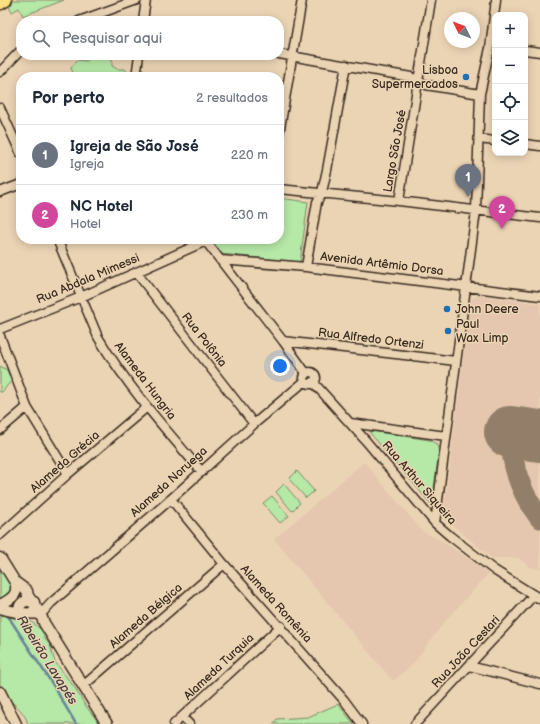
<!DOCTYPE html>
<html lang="pt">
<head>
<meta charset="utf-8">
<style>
  :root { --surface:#fff; --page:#f6f6f7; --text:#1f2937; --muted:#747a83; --line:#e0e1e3; --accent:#1f6fb2 }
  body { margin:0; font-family:"Balsamiq Sans",sans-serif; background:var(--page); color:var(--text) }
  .controls { position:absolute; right:12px; top:12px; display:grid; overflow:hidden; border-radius:8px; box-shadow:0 2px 10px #0003 }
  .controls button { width:36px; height:36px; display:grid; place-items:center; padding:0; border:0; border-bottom:1px solid var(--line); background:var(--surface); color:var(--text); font:20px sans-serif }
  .compass { position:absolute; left:444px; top:12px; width:36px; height:36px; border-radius:50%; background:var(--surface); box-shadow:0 2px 10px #0003; rotate:313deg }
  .you { position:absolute; left:280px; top:366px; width:14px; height:14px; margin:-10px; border:3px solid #fff; border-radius:50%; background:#1a73e8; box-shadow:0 0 0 6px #1a73e833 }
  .badge { display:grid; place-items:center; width:26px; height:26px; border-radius:50%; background:var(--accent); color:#fff; font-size:13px; font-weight:700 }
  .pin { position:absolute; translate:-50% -33px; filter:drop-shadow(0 1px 2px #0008) }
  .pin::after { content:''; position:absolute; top:21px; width:14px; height:12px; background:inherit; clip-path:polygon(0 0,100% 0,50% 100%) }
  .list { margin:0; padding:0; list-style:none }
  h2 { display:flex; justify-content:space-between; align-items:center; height:52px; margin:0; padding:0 16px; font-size:17px }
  h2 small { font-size:13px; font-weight:400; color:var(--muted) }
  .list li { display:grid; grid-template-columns:26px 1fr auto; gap:12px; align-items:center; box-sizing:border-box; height:60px; padding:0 16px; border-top:1px solid var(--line) }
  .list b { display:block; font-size:15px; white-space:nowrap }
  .list p { margin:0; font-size:13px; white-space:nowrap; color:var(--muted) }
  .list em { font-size:13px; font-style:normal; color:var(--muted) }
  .icon { flex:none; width:22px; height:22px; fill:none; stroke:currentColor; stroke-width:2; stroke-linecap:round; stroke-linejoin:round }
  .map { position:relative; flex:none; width:540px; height:724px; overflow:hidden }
  .search { position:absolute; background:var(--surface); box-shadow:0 2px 10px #0003; left:16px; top:16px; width:268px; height:44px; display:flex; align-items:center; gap:10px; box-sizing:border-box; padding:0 14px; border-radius:16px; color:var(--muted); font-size:15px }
  .panel { position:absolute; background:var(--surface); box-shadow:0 2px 10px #0003; left:16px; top:72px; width:268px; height:172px; border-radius:16px }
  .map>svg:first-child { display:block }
  .built { fill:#e4c7ae }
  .green { fill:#b6e8a8; stroke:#788963 }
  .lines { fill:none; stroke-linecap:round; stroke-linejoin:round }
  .stream { stroke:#6a8597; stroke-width:2.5 }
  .taxiway { stroke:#937f69; stroke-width:21 }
  .runway { stroke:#937f69; stroke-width:52 }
  .minor-casing { stroke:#3b2a1e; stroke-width:11 }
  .tertiary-casing { stroke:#3b2a1e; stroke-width:13 }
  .primary-casing { stroke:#3b2a1e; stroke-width:16 }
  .minor { stroke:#ebd4b4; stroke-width:8 }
  .tertiary { stroke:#ebd4b4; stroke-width:10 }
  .primary { stroke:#fddf80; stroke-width:13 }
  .poi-dot { fill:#1f6fb2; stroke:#ebd4b4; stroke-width:1.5 }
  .labels { text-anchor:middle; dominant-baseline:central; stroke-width:3; stroke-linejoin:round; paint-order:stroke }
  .poi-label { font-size:12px; fill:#3b2a1e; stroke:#ebd4b4; text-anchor:start }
  .street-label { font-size:12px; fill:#3b2a1e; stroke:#ebd4b4 }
  .water-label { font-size:13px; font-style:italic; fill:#47413c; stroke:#ebd4b4 }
</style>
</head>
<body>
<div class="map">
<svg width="540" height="724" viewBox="0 0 540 724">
  <rect width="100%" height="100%" fill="#ebd4b4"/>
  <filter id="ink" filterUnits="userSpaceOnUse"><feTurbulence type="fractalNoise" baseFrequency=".025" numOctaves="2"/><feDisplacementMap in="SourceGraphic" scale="8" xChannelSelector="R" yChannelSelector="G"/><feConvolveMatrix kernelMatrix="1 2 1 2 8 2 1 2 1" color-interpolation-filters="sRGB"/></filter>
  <g filter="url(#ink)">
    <path class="built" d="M478,295L540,304V569L530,567L519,558H492L443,517L471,299Z
      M364,462L422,531L443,542L489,573L447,619L411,666L393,681L274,539Z"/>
    <path class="green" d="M11,0H64L23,16L19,8L12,12L7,3Z
      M96,55H110L112,58V66L117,69H125L130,76L129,77H75L71,68L77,60L86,61Z
      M279,198L308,202L300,262L221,254L211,239H279Z
      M0,366L7,370L11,381L2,392H0Z
      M370,431L430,440L436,444L439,450L432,504H431L370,433Z
      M297,471L314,491L306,498L289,479Z
      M284,484L300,503L292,511L276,492Z
      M272,496L289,516L280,523L263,503Z
      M0,569L18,589L0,602Z
      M0,615L13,618L20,616L28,619L44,632V638L50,645L55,662L75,688L85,705L96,719L98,724H28C23,706 8,703 0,689Z
      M338,704L354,724H273L277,719L308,717Z"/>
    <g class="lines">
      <path class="stream" d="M6,613L53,685L76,724"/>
      <path class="taxiway" d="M510,432C512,465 519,491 540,518"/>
      <path class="runway" d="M510,432L540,436"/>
      <g class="minor-casing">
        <path id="minor" d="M79,21L137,0
          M143,21L146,0
          M525,50L540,52
          M279,54L411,77L426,85L480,94
          M0,72L21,50
          M136,77L139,55
          M0,108L21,154
          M279,134L302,0
          M479,139L495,141
          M525,144L540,146
          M279,189L399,201L540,218
          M0,192L21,184
          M399,201L431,0
          M57,239L98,337C127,386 165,429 202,472
          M204,239L283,341L306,373
          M220,260L306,267L540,296
          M306,267L317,202L322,192L327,170L346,65
          M136,272L254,424
          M0,329L81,297L206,241
          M0,336L27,407L68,474
          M283,341L456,361
          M304 378a6 6 0 1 1 12 0a6 6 0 1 1-12 0Z
          M313,382L366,441L435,523L450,536L494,570L540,599
          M350,423L446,436
          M0,430L27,407
          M171,499L224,564L344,700L362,724
          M435,523L476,211L480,94L490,48L496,0
          M0,535L68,474L147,407
          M40,613L44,611L51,603L171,499L254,424L305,381
          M469,666L540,684
          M83,686L224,564
          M182,717L189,724
          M174,724L281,626
          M415,724L534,595"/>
      </g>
      <g class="tertiary-casing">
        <path id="tertiary" d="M0,558L15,582L27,591L28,596L40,613L44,623L107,724
          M0,605C9,600 20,595 15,582
          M0,608C13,612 26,615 40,613
          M18,613C19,603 24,599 34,602
          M0,692L16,724"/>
      </g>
      <g class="primary-casing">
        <path id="primary" d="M0,3L5,0"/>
      </g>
      <use href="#minor" class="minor"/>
      <use href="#tertiary" class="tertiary"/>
      <use href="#primary" class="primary"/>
    </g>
  </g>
  <g class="poi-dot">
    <circle cx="466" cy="77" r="4"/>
    <circle cx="447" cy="309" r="4"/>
    <circle cx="448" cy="331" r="4"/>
  </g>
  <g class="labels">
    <g class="poi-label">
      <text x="458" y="70" text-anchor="end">Lisboa<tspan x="458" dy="14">Supermercados</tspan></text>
      <text x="455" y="309">John Deere</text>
      <text x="456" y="324">Paul<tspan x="456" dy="14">Wax Limp</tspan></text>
    </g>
    <g class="street-label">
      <text transform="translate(395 151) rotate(-80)">Largo São José</text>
      <text transform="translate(382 264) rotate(7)">Avenida Artêmio Dorsa</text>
      <text transform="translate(88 279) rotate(-23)">Rua Abdala Mimessi</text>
      <text transform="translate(371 339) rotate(7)">Rua Alfredo Ortenzi</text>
      <text transform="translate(204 340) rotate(52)">Rua Polônia</text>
      <text transform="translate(145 381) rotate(53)">Alameda Hungria</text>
      <text transform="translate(65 462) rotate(-41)">Alameda Grécia</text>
      <text transform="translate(169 482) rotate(-42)">Alameda Noruega</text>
      <text transform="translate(419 483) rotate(49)">Rua Arthur Siqueira</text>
      <text transform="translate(276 604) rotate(48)">Alameda Romênia</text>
      <text transform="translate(146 616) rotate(-41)">Alameda Bélgica</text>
      <text transform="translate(466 652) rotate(-47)">Rua João Cestari</text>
      <text transform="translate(219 667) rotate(-43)">Alameda Turquia</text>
    </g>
    <g class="water-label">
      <text transform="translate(47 660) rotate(58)">Ribeirão Lavapés</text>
    </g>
  </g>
</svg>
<div class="controls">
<button>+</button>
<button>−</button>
<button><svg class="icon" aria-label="locate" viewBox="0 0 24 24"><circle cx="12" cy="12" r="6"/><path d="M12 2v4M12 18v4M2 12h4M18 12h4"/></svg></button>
<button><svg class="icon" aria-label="layers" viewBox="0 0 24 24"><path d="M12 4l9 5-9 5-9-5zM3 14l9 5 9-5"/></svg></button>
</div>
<svg class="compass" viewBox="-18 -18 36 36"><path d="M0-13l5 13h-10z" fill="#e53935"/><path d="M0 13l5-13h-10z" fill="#747a83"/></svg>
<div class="you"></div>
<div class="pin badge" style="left:468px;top:197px;background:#6b7280">1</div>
<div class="pin badge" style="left:502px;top:229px;background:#d1479c">2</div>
<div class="search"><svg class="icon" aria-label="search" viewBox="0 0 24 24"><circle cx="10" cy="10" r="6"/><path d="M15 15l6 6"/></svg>Pesquisar aqui</div>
<section class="panel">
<h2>Por perto<small>2 resultados</small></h2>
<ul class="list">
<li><span class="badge" style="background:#6b7280">1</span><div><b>Igreja de São José</b><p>Igreja</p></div><em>220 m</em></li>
<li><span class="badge" style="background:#d1479c">2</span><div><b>NC Hotel</b><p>Hotel</p></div><em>230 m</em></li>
</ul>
</section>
</div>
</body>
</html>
